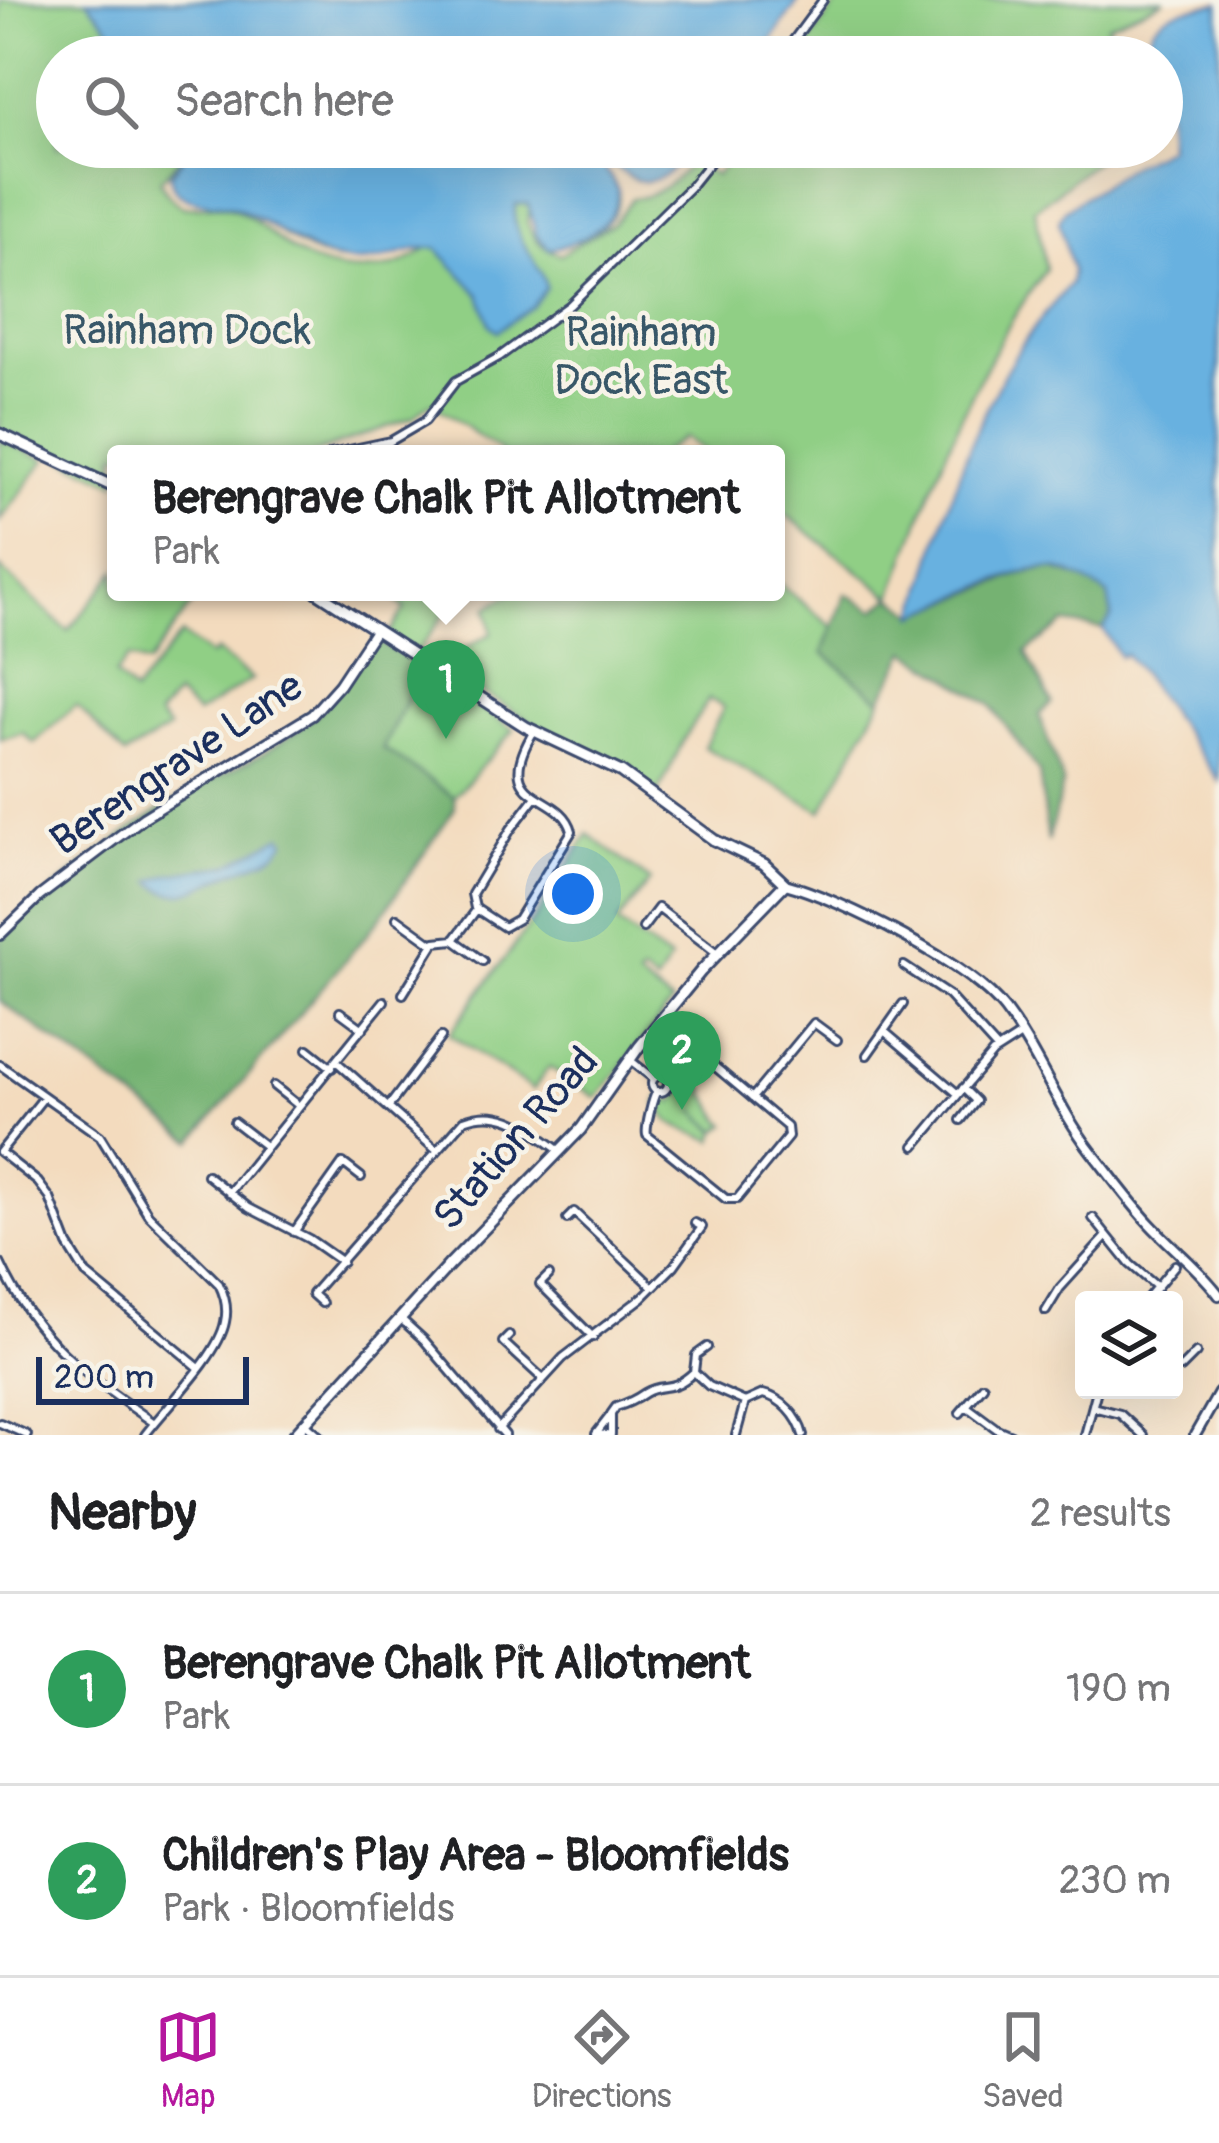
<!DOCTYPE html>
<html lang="en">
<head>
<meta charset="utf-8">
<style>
  :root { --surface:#fff; --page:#f2f2f2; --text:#202124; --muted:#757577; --line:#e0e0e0; --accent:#b5179e }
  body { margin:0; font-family:Pangolin,sans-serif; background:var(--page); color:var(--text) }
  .controls { position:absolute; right:36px; bottom:36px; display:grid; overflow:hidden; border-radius:12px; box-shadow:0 12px 48px #0002 }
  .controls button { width:108px; height:108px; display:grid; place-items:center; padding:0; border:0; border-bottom:3px solid var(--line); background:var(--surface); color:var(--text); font:60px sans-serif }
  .scale { position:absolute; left:36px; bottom:30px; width:213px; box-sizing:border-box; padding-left:12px; border:6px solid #1b2f5e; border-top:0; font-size:33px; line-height:42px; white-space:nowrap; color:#1b2f5e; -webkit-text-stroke:9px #f7f3e8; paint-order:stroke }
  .you { position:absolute; left:573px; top:894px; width:42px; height:42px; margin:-30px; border:9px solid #fff; border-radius:50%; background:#1a73e8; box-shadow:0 0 0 18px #1a73e833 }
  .badge { display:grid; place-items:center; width:78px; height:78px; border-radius:50%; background:var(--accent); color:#fff; font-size:39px; font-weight:700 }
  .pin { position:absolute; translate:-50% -99px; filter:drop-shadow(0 3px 6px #0008) }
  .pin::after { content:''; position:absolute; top:63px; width:42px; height:36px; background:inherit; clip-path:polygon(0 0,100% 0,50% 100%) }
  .popup { position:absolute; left:107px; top:445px; width:678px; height:156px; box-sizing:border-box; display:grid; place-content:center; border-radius:12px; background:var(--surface); filter:drop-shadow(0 3px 9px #0005); font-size:39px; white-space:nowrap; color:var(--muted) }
  .popup b { font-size:45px; color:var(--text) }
  .popup::after { content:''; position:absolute; left:50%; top:100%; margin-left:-24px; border:24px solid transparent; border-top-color:var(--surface) }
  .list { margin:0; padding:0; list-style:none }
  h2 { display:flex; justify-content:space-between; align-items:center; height:156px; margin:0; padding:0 48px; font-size:51px }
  h2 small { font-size:39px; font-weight:400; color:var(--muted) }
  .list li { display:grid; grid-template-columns:78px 1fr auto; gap:36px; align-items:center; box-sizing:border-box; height:192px; padding:0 48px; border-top:3px solid var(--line) }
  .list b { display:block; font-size:45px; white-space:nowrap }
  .list p { margin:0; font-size:39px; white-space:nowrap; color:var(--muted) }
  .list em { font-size:39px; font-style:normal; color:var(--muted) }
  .icon { flex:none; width:66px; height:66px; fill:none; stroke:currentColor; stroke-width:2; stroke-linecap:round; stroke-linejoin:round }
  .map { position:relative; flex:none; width:1219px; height:1435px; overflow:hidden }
  .search { position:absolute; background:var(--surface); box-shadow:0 12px 48px #0002; left:36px; right:36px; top:36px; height:132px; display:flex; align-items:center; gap:30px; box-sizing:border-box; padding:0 42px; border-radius:66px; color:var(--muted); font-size:45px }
  .sheet { height:540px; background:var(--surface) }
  nav { display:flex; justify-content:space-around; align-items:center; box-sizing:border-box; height:168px; border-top:3px solid var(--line); background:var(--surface); font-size:33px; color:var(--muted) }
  nav a { display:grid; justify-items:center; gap:6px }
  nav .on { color:var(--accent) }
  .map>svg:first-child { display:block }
  .green { fill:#90cf85; stroke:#567f72; stroke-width:3; fill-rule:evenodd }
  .forest { fill:#74b272; stroke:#487068; stroke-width:3 }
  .water { fill:#68b1e0; stroke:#42709f; stroke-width:3 }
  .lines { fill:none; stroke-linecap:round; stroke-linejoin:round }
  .minor-casing { stroke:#3b496c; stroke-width:12 }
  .tertiary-casing { stroke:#3b496c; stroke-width:14 }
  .secondary-casing { stroke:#3b496c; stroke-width:15 }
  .minor { stroke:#fff; stroke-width:6 }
  .tertiary { stroke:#fff; stroke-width:8 }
  .secondary { stroke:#fff; stroke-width:9 }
  .labels { text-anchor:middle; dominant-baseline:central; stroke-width:9; stroke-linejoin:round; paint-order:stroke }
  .park-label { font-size:42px; fill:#385768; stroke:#f7f3e8 }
  .street-label { font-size:42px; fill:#1b2f5e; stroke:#f7f3e8 }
</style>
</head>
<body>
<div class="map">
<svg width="1219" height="1435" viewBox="0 0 1219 1435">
  <rect width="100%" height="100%" fill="#f7f3e8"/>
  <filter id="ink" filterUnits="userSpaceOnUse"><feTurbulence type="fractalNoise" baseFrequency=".00833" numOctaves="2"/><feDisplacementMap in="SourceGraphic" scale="24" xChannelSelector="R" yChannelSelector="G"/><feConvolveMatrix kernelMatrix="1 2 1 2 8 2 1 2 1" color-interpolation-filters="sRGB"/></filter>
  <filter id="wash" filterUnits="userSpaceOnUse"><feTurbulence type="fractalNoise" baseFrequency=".004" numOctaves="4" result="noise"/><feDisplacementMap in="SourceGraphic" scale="48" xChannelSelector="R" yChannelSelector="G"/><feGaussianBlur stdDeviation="2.7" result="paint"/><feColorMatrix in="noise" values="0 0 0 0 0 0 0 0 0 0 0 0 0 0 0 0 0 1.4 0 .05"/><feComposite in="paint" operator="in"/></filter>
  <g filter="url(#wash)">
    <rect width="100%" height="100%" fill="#f3dbbe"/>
    <path class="green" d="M0,0H347L384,57H57V147H694C677,166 654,192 628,176C617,169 614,164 602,163C606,173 620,185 619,198C616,227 573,245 549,249L536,234L530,210L527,222C534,240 543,250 561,254L613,223L632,198C656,199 677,178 693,161L716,176L736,147H1113L1035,209L1046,269C974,367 932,483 892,597L776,507V454H708L686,437L659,454H500L501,451L431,403L412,418L312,454H116V483L0,430ZM185,152L170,175C178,210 214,198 239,209C273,223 300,254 337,260C378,267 393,251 427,248C390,278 335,277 295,252C274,239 255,217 232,209C201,197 182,225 160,181Z
      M839,0H1165L1107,25L1120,57H799Z
      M0,440L46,459L0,521Z
      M0,568L68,631L116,571V592H185L196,598L148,664L128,658L115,675L134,693L181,634L211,656L216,651L252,679L197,714L176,695L158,716L169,729L125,755L76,705L34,743L23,733L0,739Z
      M776,581L833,627L823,653L881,700L822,811L704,747L724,707L709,699L685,737L658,794L629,770L542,728L435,665L492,633L487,608L513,592H776Z
      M460,592L416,654L388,636L405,608L386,592Z
      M420,673L441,685L443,683L514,730L454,797L382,748Z
      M588,834L650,881L617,923L670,960L656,983L643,973L638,978L672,1003L597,1098L549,1067L533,1090L449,1034L540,911Z
      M693,1079L706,1090L704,1093C716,1103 715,1115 727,1125L718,1131L693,1109L717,1132L714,1141C693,1129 666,1132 661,1104H657L660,1097L665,1096L673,1102L680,1094L673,1084Z"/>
    <path class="forest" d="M1051,568L1086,580L1108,595L1112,617L1103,629L1065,623L1026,652L1052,703L1039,715L1063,782L1048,842L1039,772L990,704L907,651L881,700L823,653L846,594L875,610L892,597L917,614L1021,574Z
      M378,641L414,663L420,673L383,748L454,797L455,808L378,921L193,1141L0,1001V939C49,891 106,844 164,807C207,780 260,759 299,729C332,704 350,669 378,641Z"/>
    <path class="water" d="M87,0H799L760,57H134Z
      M1219,3V781L1139,670L1125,654L1120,657L1103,629L1112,616L1108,595C1092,584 1075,573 1056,569C1023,563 949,602 916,615C940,529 966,436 1013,359C1029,332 1050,308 1070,284L1072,270L1059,221L1065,210L1132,165L1168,147L1162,57H1148L1145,52C1151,8 1183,11 1219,3Z
      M191,147H694C677,166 654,193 628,175C617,169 614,164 602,163L618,190C619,224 578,244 549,249L536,234L528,204H516C506,235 541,259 546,288L533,306L497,331L490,325L480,295L436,248C413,245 385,263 355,262C309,260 280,226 239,209C222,201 201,206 185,197C175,192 172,186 170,175Z
      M282,836L286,841C272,861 259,862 238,870C210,880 178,910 152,881L170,874L228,865Z"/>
  </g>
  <g filter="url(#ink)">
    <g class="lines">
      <g class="minor-casing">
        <path id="minor" d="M781,57L823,0
          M387,442L392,454
          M330,454L391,441L425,421L456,381L499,357L570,305L690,187L722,147
          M534,731C489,806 561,789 572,831L518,919L504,927L475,908L472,894L511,829L535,798
          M397,918L433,944
          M643,928L658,908L717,953
          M454,940L483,961
          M904,966L948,995L997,1049
          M403,994L435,942L454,940L477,909
          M340,1012L363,1029
          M884,1031L958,1094
          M308,1049L332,1068
          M867,1055L903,1004
          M630,1060L654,1079
          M337,1062L436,1150
          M0,1065L100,1136L148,1214L219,1284C225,1296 228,1309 225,1322C219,1355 166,1407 145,1435
          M652 1084a8 8 0 1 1 16 0a8 8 0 1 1-16 0Z
          M274,1086L299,1106
          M657,1091C653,1097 645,1128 647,1135L726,1199H737L788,1137L787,1127L707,1060L666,1079
          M752,1098L814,1023L837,1040
          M389,1106L441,1037
          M961,1120L976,1101L963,1088
          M234,1122L265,1146
          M915,1146L993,1053L1021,1035
          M0,1152L38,1182L50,1198L68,1245L86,1274L198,1367
          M0,1152L44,1097
          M207,1175L249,1208L309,1239L342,1262
          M229,1193L384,1001
          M1093,1218L1130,1264L1157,1287
          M567,1219L574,1212L653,1287
          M294,1232L343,1163L361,1177
          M0,1263C37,1342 84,1374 153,1422
          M549,1275L540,1284L593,1337
          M1146,1300L1175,1265
          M322,1303L312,1294L464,1120C503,1105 530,1130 560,1151
          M1046,1311L1060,1288L1107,1236
          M401,1319L424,1340L505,1435
          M509,1336L503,1342L543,1379
          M1174,1367L1181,1368L1196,1353
          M694,1372L696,1355L707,1347
          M966,1406L997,1429L1011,1435
          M1093,1407L1120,1414L1143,1435
          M960,1413L983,1386
          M0,1423L27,1435
          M305,1423L319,1435
          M498,1429L563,1358L643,1297L674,1266L702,1227L695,1223
          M606,1435L596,1434L610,1416
          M611,1435V1414L616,1407C629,1403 635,1400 645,1393C665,1381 669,1395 694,1372L709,1386L745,1402
          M736,1435L745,1402L763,1394C782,1398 798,1416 803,1435
          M1085,1435L1097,1390"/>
      </g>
      <g class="tertiary-casing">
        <path id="tertiary" d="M785,884C841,899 971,965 1005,1010C1039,1055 1057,1107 1091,1151C1110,1175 1128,1200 1149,1223C1172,1248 1199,1268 1219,1295
          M0,935L40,896L143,818L312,715L339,685L374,632
          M1195,1435L1219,1393"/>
      </g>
      <g class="secondary-casing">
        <path id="secondary" d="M0,434L116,488
          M294,1435L449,1265L581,1129L639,1047L701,971L785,884L764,864L714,840L621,772L526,727L317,592"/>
      </g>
      <use href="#minor" class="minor"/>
      <use href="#tertiary" class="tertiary"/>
      <use href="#secondary" class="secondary"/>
    </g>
  </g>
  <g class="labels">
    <g class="park-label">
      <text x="187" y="331">Rainham Dock</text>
      <text x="641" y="333">Rainham<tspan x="641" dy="48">Dock East</tspan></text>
    </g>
    <g class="street-label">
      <text transform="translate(177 764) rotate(-34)">Berengrave Lane</text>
      <text transform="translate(516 1139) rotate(-49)">Station Road</text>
    </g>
  </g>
</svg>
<div class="controls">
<button><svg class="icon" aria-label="layers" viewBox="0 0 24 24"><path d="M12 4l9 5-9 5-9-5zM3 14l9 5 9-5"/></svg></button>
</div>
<div class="scale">200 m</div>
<div class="you"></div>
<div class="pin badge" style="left:446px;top:739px;background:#2e9e5b">1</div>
<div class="popup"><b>Berengrave Chalk Pit Allotment</b>Park</div>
<div class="pin badge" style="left:682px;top:1110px;background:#2e9e5b">2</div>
<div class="search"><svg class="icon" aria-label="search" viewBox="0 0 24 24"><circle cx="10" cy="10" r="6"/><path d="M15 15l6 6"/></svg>Search here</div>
</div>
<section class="sheet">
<h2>Nearby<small>2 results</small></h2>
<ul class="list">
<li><span class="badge" style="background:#2e9e5b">1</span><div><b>Berengrave Chalk Pit Allotment</b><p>Park</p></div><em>190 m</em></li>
<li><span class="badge" style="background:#2e9e5b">2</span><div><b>Children's Play Area - Bloomfields</b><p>Park · Bloomfields</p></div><em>230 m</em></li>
</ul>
</section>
<nav>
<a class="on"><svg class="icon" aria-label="map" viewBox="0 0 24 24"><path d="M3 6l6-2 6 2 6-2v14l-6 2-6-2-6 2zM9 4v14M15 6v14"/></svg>Map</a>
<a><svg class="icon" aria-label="directions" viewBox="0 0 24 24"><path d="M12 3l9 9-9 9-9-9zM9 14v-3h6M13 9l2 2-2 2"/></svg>Directions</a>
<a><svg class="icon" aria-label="saved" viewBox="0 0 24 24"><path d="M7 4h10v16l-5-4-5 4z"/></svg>Saved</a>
</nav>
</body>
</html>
